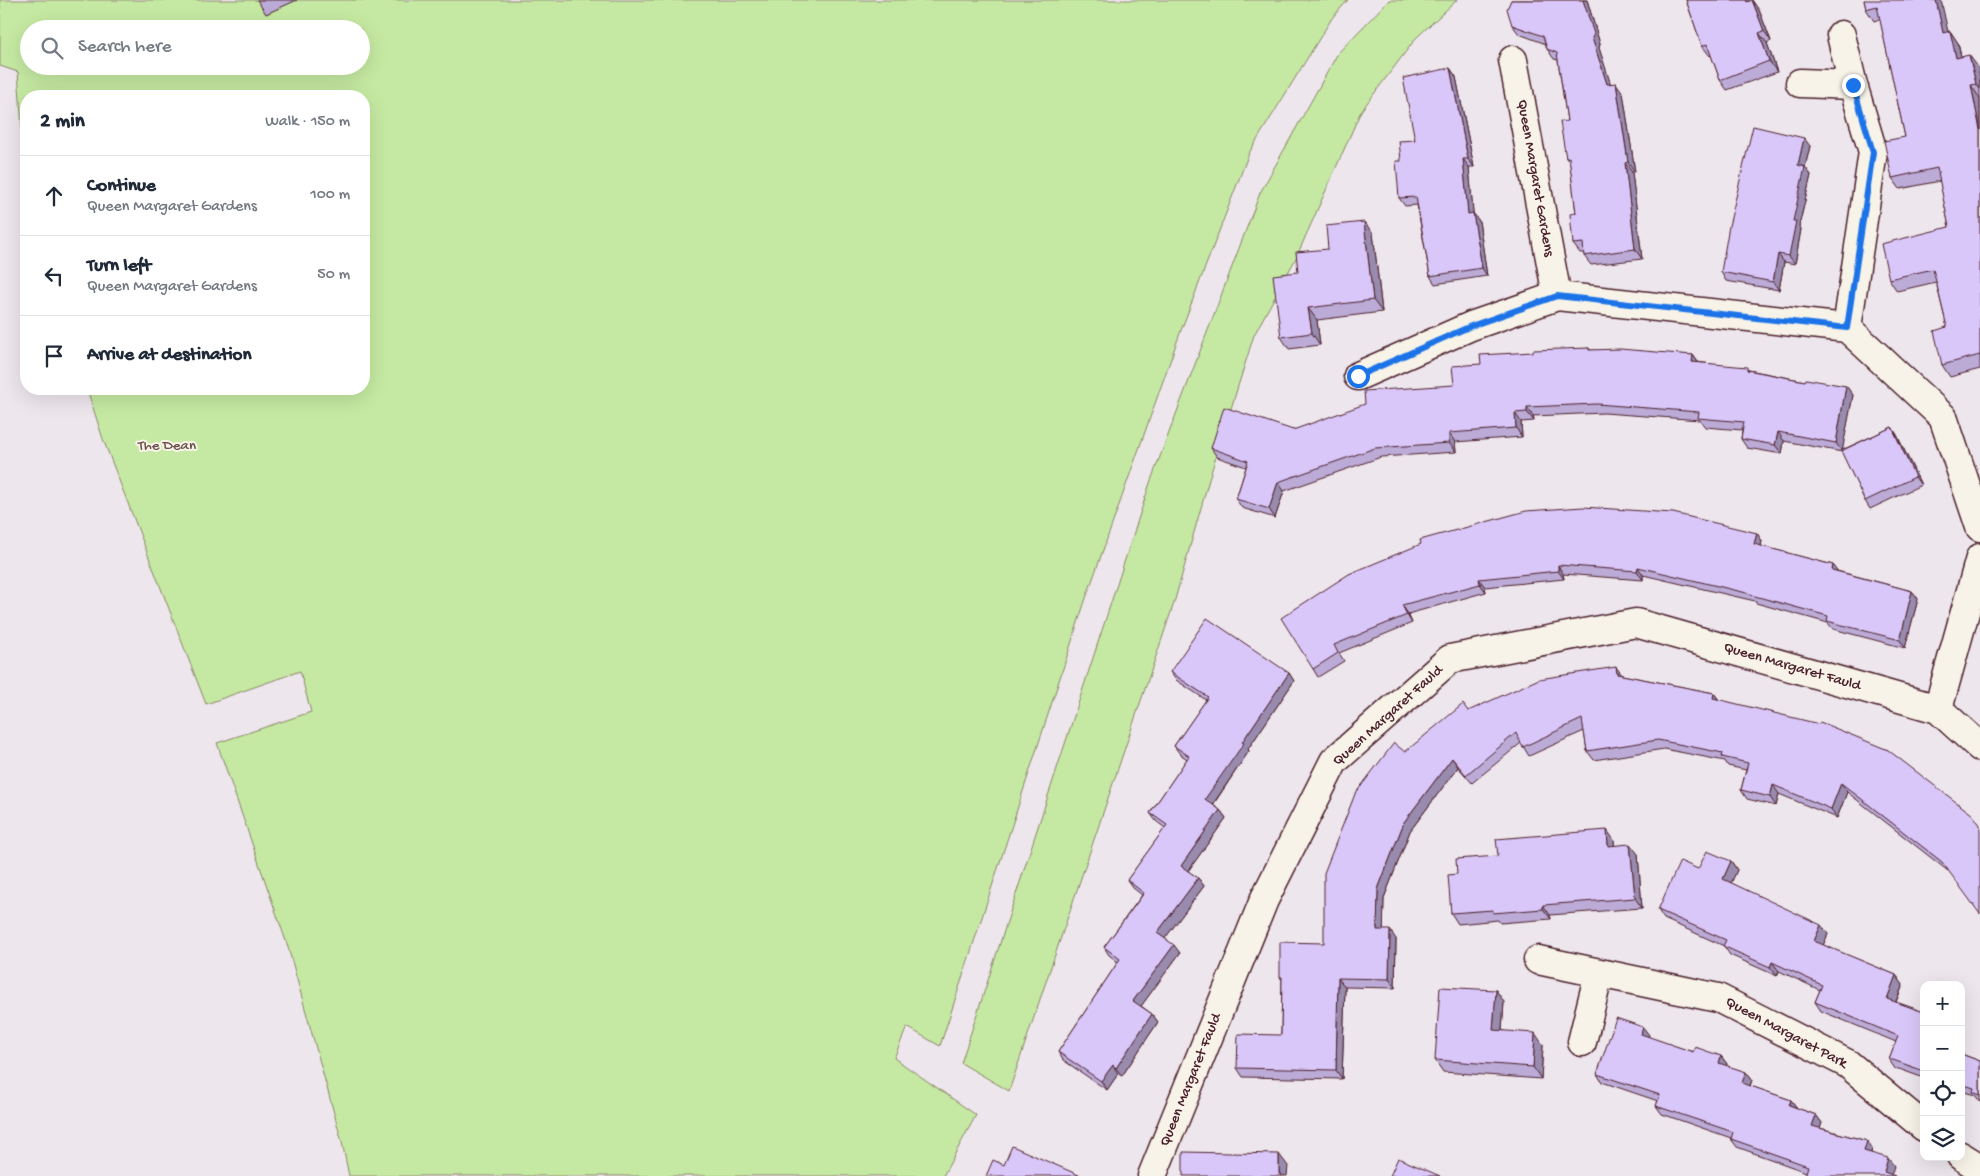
<!DOCTYPE html>
<html lang="en">
<head>
<meta charset="utf-8">
<style>
  :root { --surface:#fff; --page:#f6f6f7; --text:#1f2937; --muted:#747a83; --line:#e0e1e3 }
  body { margin:0; font-family:"Gochi Hand",sans-serif; background:var(--page); color:var(--text) }
  .controls { position:absolute; right:15px; bottom:15px; display:grid; overflow:hidden; border-radius:10px; box-shadow:0 5px 20px #0002 }
  .controls button { width:45px; height:45px; display:grid; place-items:center; padding:0; border:0; border-bottom:1px solid var(--line); background:var(--surface); color:var(--text); font:25px sans-serif }
  .stop { position:absolute; width:15px; height:15px; margin:-11px; border:4px solid #1a73e8; border-radius:50%; background:#fff }
  .stop.end { background:#1a73e8; border-color:#fff; box-shadow:0 1px 5px #0008 }
  .list { margin:0; padding:0; list-style:none }
  h2 { display:flex; justify-content:space-between; align-items:center; height:65px; margin:0; padding:0 20px; font-size:21px }
  h2 small { font-size:16px; font-weight:400; color:var(--muted) }
  .list li { display:grid; grid-template-columns:32px 1fr auto; gap:15px; align-items:center; box-sizing:border-box; height:80px; padding:0 20px; border-top:1px solid var(--line) }
  .list b { display:block; font-size:19px; white-space:nowrap }
  .list p { margin:0; font-size:16px; white-space:nowrap; color:var(--muted) }
  .list em { font-size:16px; font-style:normal; color:var(--muted) }
  .icon { flex:none; width:28px; height:28px; fill:none; stroke:currentColor; stroke-width:2; stroke-linecap:round; stroke-linejoin:round }
  .map { position:relative; flex:none; width:1980px; height:1176px; overflow:hidden }
  .search { position:absolute; background:var(--surface); box-shadow:0 5px 20px #0002; left:20px; top:20px; width:350px; height:55px; display:flex; align-items:center; gap:12px; box-sizing:border-box; padding:0 18px; border-radius:28px; color:var(--muted); font-size:19px }
  .panel { position:absolute; background:var(--surface); box-shadow:0 5px 20px #0002; left:20px; top:90px; width:350px; height:305px; border-radius:20px }
  .map>svg:first-child { display:block }
  .green { fill:#c5e9a2; stroke:#888466; fill-rule:evenodd }
  .lines { fill:none; stroke-linecap:round; stroke-linejoin:round }
  .minor-casing { stroke:#4a1f2b; stroke-width:31 }
  .minor { stroke:#f7f3e8; stroke-width:28 }
  .wall { fill:#bbabd6; stroke:#4a1f2b }
  .shaded-wall { fill:#998bae; stroke:#4a1f2b }
  .building { fill:#dac7f9; stroke:#4a1f2b }
  .route { stroke:#1a73e8; stroke-width:6 }
  .labels { text-anchor:middle; dominant-baseline:central; stroke-width:4; stroke-linejoin:round; paint-order:stroke }
  .street-label { font-size:15px; fill:#4a1f2b; stroke:#f7f3e8 }
  .park-label { font-size:15px; fill:#695249; stroke:#f7f3e8 }
</style>
</head>
<body>
<div class="map">
<svg width="1980" height="1176" viewBox="0 0 1980 1176">
  <rect width="100%" height="100%" fill="#eee6ed"/>
  <filter id="ink" filterUnits="userSpaceOnUse"><feTurbulence type="fractalNoise" baseFrequency=".02" numOctaves="2"/><feDisplacementMap in="SourceGraphic" scale="10" xChannelSelector="R" yChannelSelector="G"/><feConvolveMatrix kernelMatrix="1 2 1 2 8 2 1 2 1" color-interpolation-filters="sRGB"/></filter>
  <g filter="url(#ink)">
    <path class="green" d="M0,0H1348L1332,18L1249,153L1180,333L1085,601L940,1046L907,1027L894,1058L976,1115L943,1176H349L342,1142L288,947L217,743L311,712L300,671L206,704L103,439L87,389H364V96H26V186L18,72L0,66ZM29,29H361V66H29Z
      M1389,0H1457L1416,38L1361,111L1296,258L1254,335L1210,476L1174,603L1009,1091L961,1063L1150,483L1260,193L1338,53Z"/>
    <g class="lines">
      <g class="minor-casing">
        <path id="minor" d="M1841,35L1853,85L1873,152L1847,328
          M1513,60L1557,296
          M1800,83L1853,85
          M1358,376L1471,326L1557,296L1847,328L1943,417L1980,527
          M1938,709L1980,558
          M1538,960L1718,998L1848,1064L1924,1127
          M1582,1042L1599,973
          M1961,1156L1980,1168
          M1152,1176L1264,900L1334,761L1450,659L1636,623L1938,709L1980,747"/>
      </g>
      <use href="#minor" class="minor"/>
    </g>
    <path class="wall" d="M257,0H297L266,14Z
      M1511,0H1587L1600,44L1599,48L1610,84L1623,93L1635,172H1632L1642,259L1591,265L1584,256V253H1580L1573,244L1576,213L1570,163L1566,158L1567,121L1558,60L1554,59L1547,49L1546,44L1519,34L1512,25Z
      M1686,0H1750L1759,10L1771,41L1767,43L1777,72L1727,90L1720,80L1711,55L1710,56L1702,46Z
      M1864,0L1948,32L1950,31L1958,43L1961,57L1978,67L1980,77V369L1950,377L1942,365L1947,327L1936,282L1897,291L1889,279L1949,227L1940,181L1900,189L1892,178L1905,137L1880,19L1874,21L1866,9Z
      M1450,68L1456,77L1474,167H1469L1473,213L1479,221L1487,276L1435,284L1430,276L1417,205L1405,206L1399,198L1415,140Z
      M1810,146L1805,167L1811,175L1799,226L1801,229L1795,264L1784,262L1779,290L1726,281L1721,272Z
      M1373,233L1382,312L1317,320L1320,345L1289,349L1281,337L1328,249Z
      M1589,348L1590,350L1693,355L1698,362L1749,370L1805,381L1846,386L1853,395L1842,450L1892,427L1897,435L1921,485L1870,509L1865,501L1842,452L1784,441L1782,454L1747,448L1741,439L1742,430L1705,427L1700,420L1604,413L1533,416L1534,421L1521,422L1522,437L1455,442L1456,452L1381,457L1284,491L1275,518L1242,508L1236,499L1246,467L1217,457L1211,448L1293,430L1454,385L1481,364Z
      M1757,533L1762,541L1761,546L1833,565L1837,571L1912,591L1918,599L1905,648L1833,629L1828,623L1756,603L1755,601L1643,575V580L1563,574L1564,579L1485,587L1486,592L1408,614L1412,623L1339,653L1344,661L1318,677L1313,669L1349,574Z
      M1170,672L1289,673L1294,681L1248,749L1249,751L1213,805L1220,810L1226,818L1188,871L1198,878L1204,886L1165,938L1180,953L1141,1006L1152,1014L1158,1022L1122,1076L1118,1074L1107,1090L1063,1060L1058,1052L1118,962L1109,955L1104,947L1142,895L1133,888L1127,880L1165,828L1156,821L1150,813L1187,759L1180,754L1174,746L1206,700L1176,680Z
      M1622,675L1714,693L1719,700L1888,750L1948,871L1847,792L1837,818L1779,794L1776,806L1747,799L1741,790L1746,770L1728,766L1725,761L1664,749L1594,760L1587,751L1584,731L1529,756L1521,743L1472,783L1458,767L1410,831L1384,898L1383,930L1396,939L1395,988L1345,987L1342,1079L1243,1077L1237,1068L1281,1035L1282,980L1280,977L1324,943L1405,752L1468,711Z
      M1614,840V845L1638,854L1642,908L1550,915L1551,919L1500,923L1498,920L1458,924L1451,913L1457,874L1498,856Z
      M1731,861L1737,870L1731,883L1828,934L1823,945L1896,975L1903,985L1896,1002L1924,1012V1078L1899,1069L1896,1070L1889,1060L1896,1042L1821,1011L1815,1002L1820,990L1779,971L1777,976L1730,955L1724,946L1664,919L1658,910L1698,869Z
      M1504,1002L1502,1030L1543,1045L1541,1079L1443,1072L1435,1060Z
      M1649,1035L1648,1037L1693,1052L1721,1056L1727,1064L1726,1066L1746,1072L1752,1080L1750,1086L1791,1100L1797,1108L1816,1115L1822,1123L1820,1128L1867,1141L1872,1149L1871,1153L1894,1166L1806,1172L1737,1147L1731,1139V1138L1662,1114L1656,1106L1658,1101L1602,1082L1597,1074Z
      M1961,1054L1980,1061V1102L1975,1095L1961,1091Z"/>
    <path class="shaded-wall" d="M1583,0H1587L1600,44L1599,48L1614,94L1607,84L1592,38Z
      M1752,0L1759,10L1771,41L1764,31Z
      M1936,0H1941L1951,45L1943,33Z
      M1950,31L1958,43L1964,70L1956,58Z
      M1759,33L1767,43L1777,72L1769,61Z
      M1969,55L1978,67L1980,77V89L1976,84Z
      M1450,68L1456,77L1474,167L1468,159Z
      M1616,83L1623,93L1635,172L1628,162Z
      M1971,85L1979,97L1980,100V130Z
      M1804,138L1810,146L1805,167L1811,175L1799,226L1801,229L1795,264L1789,256L1798,165Z
      M1463,159L1469,167L1474,222L1468,214Z
      M1625,163L1632,172L1642,259L1635,249Z
      M1473,213L1479,221L1487,276L1482,268Z
      M1364,222L1373,233L1382,312L1373,300Z
      M1778,254L1784,262L1779,290L1773,282Z
      M1308,308L1317,320L1320,345L1312,333Z
      M1693,355L1699,364L1692,362Z
      M1846,386L1853,395L1842,452L1836,443Z
      M1527,407L1533,416L1534,421L1527,412Z
      M1515,413L1521,422L1522,437L1516,428Z
      M1892,427L1897,435L1921,485L1915,477Z
      M1778,432L1784,441L1782,454L1775,445Z
      M1449,433L1455,442L1456,452L1449,443Z
      M1278,482L1284,491L1275,518L1269,509Z
      M1757,533L1762,541L1760,552L1754,544Z
      M1558,565L1563,574L1564,579L1558,571Z
      M1833,565L1839,573L1832,570Z
      M1638,567L1643,575V580L1637,571Z
      M1479,579L1485,587L1486,592L1480,584Z
      M1912,591L1918,599L1905,648L1900,640Z
      M1402,605L1408,614L1412,623L1407,615Z
      M1616,667L1623,676L1617,674Z
      M1289,673L1294,681L1248,749L1249,751L1211,807L1205,799L1242,742Z
      M1714,693L1720,702L1713,698Z
      M1452,758L1458,767L1410,831L1384,898L1383,939L1377,930L1378,889L1404,822Z
      M1841,783L1847,792L1837,818L1831,809Z
      M1773,785L1779,794L1776,806L1770,797Z
      M1220,810L1226,818L1186,874L1181,866Z
      M1607,830L1614,840L1615,856L1608,846Z
      M1630,844L1638,854L1642,908L1635,898Z
      M1731,861L1737,870L1729,888L1723,879Z
      M1198,878L1204,886L1163,941L1157,933Z
      M1543,905L1550,915L1551,919L1543,909Z
      M1821,925L1828,934L1821,950L1814,941Z
      M1390,930L1396,939L1395,988L1389,979Z
      M1174,945L1180,953L1139,1009L1133,1001Z
      M1772,962L1779,971L1777,976L1770,967Z
      M1896,975L1903,985L1893,1008L1887,999Z
      M1338,978L1345,987L1342,1079L1336,1070Z
      M1496,990L1504,1002L1501,1042L1493,1030Z
      M1152,1014L1158,1022L1122,1076L1116,1068Z
      M1643,1027L1649,1035L1647,1043L1641,1034Z
      M1535,1033L1543,1045L1541,1079L1533,1067Z
      M1721,1056L1727,1064L1724,1071L1719,1063Z
      M1113,1065L1118,1074L1107,1090L1101,1081Z
      M1746,1072L1752,1080L1748,1091L1742,1083Z
      M1791,1100L1797,1108L1789,1105Z
      M1816,1115L1822,1123L1818,1134L1812,1126Z
      M1867,1141L1872,1149L1869,1159L1864,1151Z
      M1279,1154L1288,1166L1287,1176H1280L1279,1174Z
      M1888,1158L1894,1166L1891,1176L1884,1172Z"/>
    <path class="building" d="M1511,0H1583L1594,34L1592,38L1607,84L1616,83L1628,162L1625,163L1635,249L1584,256L1583,243L1573,244L1570,214L1576,213L1569,157L1566,158L1560,122L1567,121L1557,53L1547,49L1543,36L1512,25L1507,9Z
      M1686,0H1746L1747,2L1752,0L1764,31L1759,33L1769,61L1720,80L1707,44L1702,46Z
      M1864,0H1936L1943,33L1950,31L1956,58L1969,55L1976,84L1971,85L1980,130V355L1942,365L1934,331L1947,327L1933,269L1889,279L1881,244L1949,227L1937,168L1892,178L1884,141L1905,137L1877,6L1866,9Z
      M1450,68L1468,159H1463L1468,214L1473,213L1482,268L1430,276L1416,197L1399,198L1396,161H1401L1399,141L1415,140L1403,78Z
      M1753,126L1804,138L1798,165L1805,167L1793,221H1796L1789,256L1778,254L1773,282L1721,272L1729,226Z
      M1364,222L1373,300L1308,308L1312,333L1281,337L1273,275L1298,272L1296,252L1328,249L1326,226Z
      M1589,348V350L1620,349L1693,355L1692,362L1747,367V370L1805,381L1806,379L1846,386L1836,443L1778,432L1775,445L1741,439L1744,422L1698,418L1699,412L1597,404L1527,407V412L1515,413L1516,428L1449,433V443L1375,448L1278,482L1269,509L1236,499L1248,461L1211,448L1224,407L1293,430L1365,404L1364,391L1454,385L1452,366L1481,364L1480,355L1533,352V350Z
      M1892,427L1915,477L1865,501L1841,451Z
      M1583,507L1673,513L1757,533L1754,544L1833,565L1832,570L1912,591L1900,640L1827,621L1828,616L1751,595V594L1638,567L1637,571L1558,565V571L1479,579L1480,584L1402,605L1407,615L1334,645L1338,653L1313,669L1281,618L1349,574L1421,544L1420,540L1526,511Z
      M1207,618L1289,673L1242,742L1244,743L1205,799L1220,810L1181,866L1198,878L1157,933L1174,945L1133,1001L1152,1014L1116,1068L1113,1065L1101,1081L1058,1052L1120,959L1104,947L1144,893L1127,880L1167,825L1150,813L1189,756L1174,746L1208,697L1170,672Z
      M1616,667L1617,674L1714,693L1713,698L1819,724L1820,722L1888,750L1973,815L1980,825V914L1942,862L1841,783L1831,809L1773,785L1770,797L1741,790L1748,763L1722,757L1723,753L1658,740L1587,751L1582,719L1523,747L1516,733L1466,775L1452,758L1404,822L1378,889L1377,930H1390L1389,979L1338,978L1336,1070L1237,1068L1238,1034L1281,1035L1282,977H1280V942L1324,943V873L1355,794L1394,743L1405,752L1463,704L1468,711L1539,679Z
      M1607,830L1608,846L1630,844L1635,898L1543,905V909L1493,913V910L1451,913L1448,875L1457,874L1456,859L1498,856L1496,839Z
      M1707,851L1731,861L1723,879L1821,925L1814,941L1896,975L1887,999L1924,1012V1071L1893,1060H1889L1898,1036L1815,1002L1822,985L1772,962L1770,967L1723,946L1726,940L1658,910L1680,861L1698,869Z
      M1440,987L1496,990L1493,1030L1535,1033L1533,1067L1435,1060Z
      M1616,1018L1643,1027L1641,1034L1693,1052L1695,1047L1721,1056L1719,1063L1746,1072L1742,1083L1791,1100L1789,1105L1816,1115L1812,1126L1867,1141L1864,1151L1888,1158L1884,1172L1895,1176H1805L1808,1166L1731,1139L1733,1132L1656,1106L1660,1095L1597,1074Z
      M1961,1054L1980,1061V1095L1973,1092L1974,1088L1961,1084Z
      M1012,1146L1081,1176H986L993,1160L1004,1165Z
      M1183,1152L1279,1154V1174H1281V1176H1183Z
      M1398,1158L1440,1176H1390Z"/>
  </g>
  <g class="lines" filter="url(#ink)">
    <path class="route" d="M1358,376L1471,326L1557,296L1847,328L1873,152L1853,85"/>
  </g>
  <g class="labels">
    <g class="street-label">
      <text transform="translate(1535 178) rotate(80)">Queen Margaret Gardens</text>
      <text transform="translate(1792 667) rotate(16)">Queen Margaret Fauld</text>
      <text transform="translate(1388 716) rotate(-42)">Queen Margaret Fauld</text>
      <text transform="translate(1786 1033) rotate(28)">Queen Margaret Park</text>
      <text transform="translate(1191 1080) rotate(-68)">Queen Margaret Fauld</text>
    </g>
    <g class="park-label">
      <text x="167" y="446">The Dean</text>
    </g>
  </g>
</svg>
<div class="controls">
<button>+</button>
<button>−</button>
<button><svg class="icon" aria-label="locate" viewBox="0 0 24 24"><circle cx="12" cy="12" r="6"/><path d="M12 2v4M12 18v4M2 12h4M18 12h4"/></svg></button>
<button><svg class="icon" aria-label="layers" viewBox="0 0 24 24"><path d="M12 4l9 5-9 5-9-5zM3 14l9 5 9-5"/></svg></button>
</div>
<div class="stop" style="left:1358px;top:376px"></div>
<div class="stop end" style="left:1853px;top:85px"></div>
<div class="search"><svg class="icon" aria-label="search" viewBox="0 0 24 24"><circle cx="10" cy="10" r="6"/><path d="M15 15l6 6"/></svg>Search here</div>
<section class="panel">
<h2>2 min<small>Walk · 150 m</small></h2>
<ul class="list">
<li><svg class="icon" aria-label="ahead" viewBox="0 0 24 24"><path d="M12 20V5M6 11l6-6 6 6"/></svg><div><b>Continue</b><p>Queen Margaret Gardens</p></div><em>100 m</em></li>
<li><svg class="icon" aria-label="left" viewBox="0 0 24 24"><path d="M17 20v-9H6M10 6l-5 5 5 5"/></svg><div><b>Turn left</b><p>Queen Margaret Gardens</p></div><em>50 m</em></li>
<li><svg class="icon" aria-label="arrive" viewBox="0 0 24 24"><path d="M6 21V4h12l-3 4 3 4H6"/></svg><div><b>Arrive at destination</b></div></li>
</ul>
</section>
</div>
</body>
</html>
